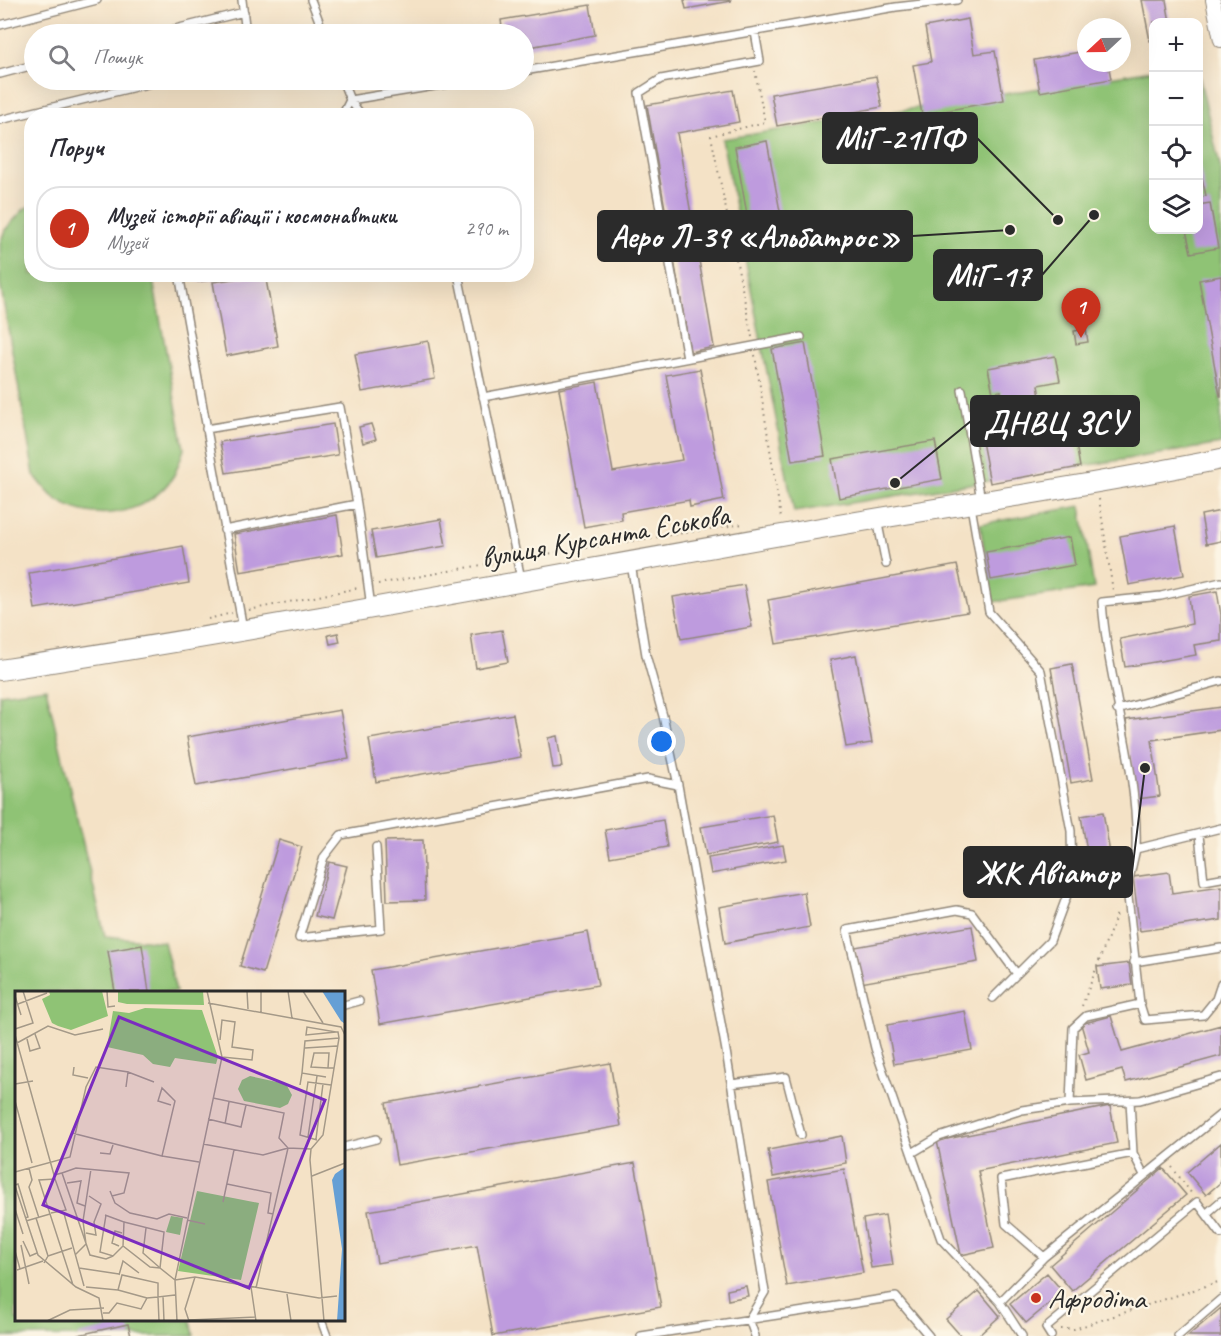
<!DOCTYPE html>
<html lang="uk">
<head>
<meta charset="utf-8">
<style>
  :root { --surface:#fff; --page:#f2f2f3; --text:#2b2b33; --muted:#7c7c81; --line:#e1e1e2; --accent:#c8321e }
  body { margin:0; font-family:Caveat,sans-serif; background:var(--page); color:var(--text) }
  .controls { position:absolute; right:18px; top:18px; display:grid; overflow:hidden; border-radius:12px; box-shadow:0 6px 24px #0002 }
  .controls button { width:54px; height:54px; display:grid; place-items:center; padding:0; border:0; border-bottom:2px solid var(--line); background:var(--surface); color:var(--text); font:30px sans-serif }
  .compass { position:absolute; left:1077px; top:18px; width:54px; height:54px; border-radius:50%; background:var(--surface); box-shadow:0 6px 24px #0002; rotate:248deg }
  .you { position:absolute; left:662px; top:742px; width:21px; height:21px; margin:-15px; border:4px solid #fff; border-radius:50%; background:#1a73e8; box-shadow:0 0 0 9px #1a73e833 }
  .badge { display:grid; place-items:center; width:39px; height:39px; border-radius:50%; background:var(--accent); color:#fff; font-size:20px; font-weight:700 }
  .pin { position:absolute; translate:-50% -50px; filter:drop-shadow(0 2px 3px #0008) }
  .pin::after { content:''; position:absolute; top:32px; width:21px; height:18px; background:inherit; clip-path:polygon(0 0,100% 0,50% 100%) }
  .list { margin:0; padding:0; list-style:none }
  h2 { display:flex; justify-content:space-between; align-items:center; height:78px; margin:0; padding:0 24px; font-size:26px }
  h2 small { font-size:20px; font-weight:400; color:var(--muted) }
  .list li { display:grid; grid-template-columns:39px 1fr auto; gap:18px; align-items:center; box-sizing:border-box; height:84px; margin:0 12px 12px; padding:0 12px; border:2px solid var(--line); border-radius:24px }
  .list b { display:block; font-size:22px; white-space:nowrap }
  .list p { margin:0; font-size:20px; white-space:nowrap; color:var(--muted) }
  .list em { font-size:20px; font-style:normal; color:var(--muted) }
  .icon { flex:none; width:33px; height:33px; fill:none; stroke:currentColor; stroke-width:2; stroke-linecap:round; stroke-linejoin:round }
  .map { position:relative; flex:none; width:1221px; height:1336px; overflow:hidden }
  .search { position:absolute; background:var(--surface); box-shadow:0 6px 24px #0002; left:24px; top:24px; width:510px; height:66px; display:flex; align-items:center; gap:15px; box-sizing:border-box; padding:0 21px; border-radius:33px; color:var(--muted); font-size:22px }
  .panel { position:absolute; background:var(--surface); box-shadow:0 6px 24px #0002; left:24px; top:108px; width:510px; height:174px; border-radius:24px }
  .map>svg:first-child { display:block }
  .green { fill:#8fc375; stroke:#5d7750; stroke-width:1.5 }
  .building { fill:#be9bde }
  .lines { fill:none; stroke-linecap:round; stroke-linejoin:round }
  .lane-casing { stroke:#908678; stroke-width:10 }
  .street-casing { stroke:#908678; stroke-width:16 }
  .secondary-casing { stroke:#908678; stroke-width:22 }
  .path { stroke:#908678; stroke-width:2; stroke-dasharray:1.5 4.5; stroke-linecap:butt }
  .lane { stroke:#fff; stroke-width:7 }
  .street { stroke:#fff; stroke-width:14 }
  .secondary { stroke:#fff; stroke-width:20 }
  .poi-dot { fill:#c8321e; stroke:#fcf5e5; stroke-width:2 }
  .labels { text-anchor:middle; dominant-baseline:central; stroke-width:4.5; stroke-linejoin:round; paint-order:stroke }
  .street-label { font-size:30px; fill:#2b2b2b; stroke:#fcf5e5 }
  .poi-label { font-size:30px; fill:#2b2b2b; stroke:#fcf5e5; text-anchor:start }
  .inset-road { fill:none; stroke:#a49988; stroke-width:1.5 }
  .view { fill:#7b2cbf; fill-opacity:0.15; stroke:#7b2cbf; stroke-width:3 }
  .inset-edge { fill:none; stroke:#2b2b2b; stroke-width:3 }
  .leader { fill:none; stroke:#2b2b2b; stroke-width:2 }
  .callout-dot { fill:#2b2b2b; stroke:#fcf5e5; stroke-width:2 }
  .callout { fill:#2b2b2b; stroke:#2b2b2b; stroke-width:2 }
  .callout-label { font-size:32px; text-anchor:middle; font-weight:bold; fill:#fff }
</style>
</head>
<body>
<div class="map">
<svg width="1221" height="1336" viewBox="0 0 1221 1336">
  <rect width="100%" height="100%" fill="#fcf5e5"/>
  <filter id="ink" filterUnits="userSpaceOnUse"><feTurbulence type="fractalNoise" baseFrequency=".0167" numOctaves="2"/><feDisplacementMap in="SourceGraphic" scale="12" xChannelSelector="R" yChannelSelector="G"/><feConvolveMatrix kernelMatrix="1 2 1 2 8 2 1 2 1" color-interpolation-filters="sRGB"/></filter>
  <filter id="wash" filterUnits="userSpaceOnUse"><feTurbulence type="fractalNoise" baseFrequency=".008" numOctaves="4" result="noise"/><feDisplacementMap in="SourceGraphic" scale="24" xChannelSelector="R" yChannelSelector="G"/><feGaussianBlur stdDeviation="1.35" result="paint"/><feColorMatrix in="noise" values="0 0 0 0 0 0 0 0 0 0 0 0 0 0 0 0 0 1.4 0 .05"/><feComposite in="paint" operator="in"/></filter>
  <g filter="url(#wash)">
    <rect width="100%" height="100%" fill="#f4e2c6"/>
    <path class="green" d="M1153,70L1154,230H1198L1199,76L1221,171V444L794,512L722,139Z
      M31,205L32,274L152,275L184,449C181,457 178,467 174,475C149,516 89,526 52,496C46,490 40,482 34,475L0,283V243L5,230L24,209Z
      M1081,506L1094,588L993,602L980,524Z
      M46,688L105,936L164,942L176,992H16V1320H191L194,1336H0V694Z"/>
    <g id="blocks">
      <path class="building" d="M684,0H731V1L686,9Z
        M1142,0H1166L1170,22H1154V41H1150Z
        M590,5L595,35L524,48V34H503L501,20Z
        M968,19L974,54L995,51L1004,100L922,115L913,65L931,62L925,27Z
        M1086,51V63H1108L1111,79L1040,92L1034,60Z
        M876,76L882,107L777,126L771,94Z
        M733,90L739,122L677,133L714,347L690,352L647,105Z
        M767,141L787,249L754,254L735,147Z
        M1198,160L1206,196L1198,198Z
        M1210,203L1218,248L1191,253L1186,230H1198V205Z
        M197,274H236V276L198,282Z
        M265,274L278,346L226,356L213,282Z
        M1221,276V396H1220L1199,280Z
        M1086,329L1088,342L1076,344L1074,331Z
        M428,341L435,379L362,392L355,354Z
        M805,343L825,456L792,461L772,349Z
        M1055,356L1060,381L1038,385L1043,415L1070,410L1080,467L990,483L979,426L1007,421L1001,391L993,393L988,368Z
        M700,369L724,500L690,507L689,500L621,512L622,520L584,527L559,389L597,382L613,472L682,460L666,375Z
        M333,424L338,455L226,473L220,442Z
        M371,424L376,439L363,443L359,427Z
        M935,441L942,479L839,498L832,459Z
        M1221,511V541L1206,544L1201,515Z
        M337,515L343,554L240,572L234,534Z
        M441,519L446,546L376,558L371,531Z
        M1175,526L1184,575L1129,585L1120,536Z
        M1070,537L1075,565L991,580L986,552Z
        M183,546L189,583L35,609L29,573Z
        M957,565L968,612L776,644L768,600Z
        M744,585L752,627L681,639L673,597Z
        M1217,591L1221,615V641L1194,645L1196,655L1125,667L1120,639L1192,624L1189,596Z
        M502,630L508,662L476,668L471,635Z
        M338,633L340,642L330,644L328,635Z
        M856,655L872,743L846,747L830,660Z
        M1072,664L1093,779L1071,783L1051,668Z
        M1221,707V730L1152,740L1160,796L1137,799L1126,720Z
        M340,710L349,759L196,786L187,737Z
        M513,714L521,757L376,782L369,739Z
        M557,736L562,767L553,768L548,738Z
        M1103,812L1112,865L1090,869L1081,816Z
        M773,815L778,842L706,855L701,827Z
        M663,820L667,847L610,857L605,830Z
        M279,840L302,847L263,973L240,966Z
        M423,840L425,900L387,901L385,841Z
        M783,845L786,860L711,874L708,858Z
        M329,862L347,866L332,920L315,916Z
        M1169,872L1172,893L1221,886V920L1140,931L1133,877Z
        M804,892L810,927L725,943L719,907Z
        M972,926L978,962L861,983L855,947Z
        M588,932L598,985L380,1024L371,970Z
        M142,945L149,992H115L108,951Z
        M1129,963L1132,985L1100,989L1097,967Z
        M965,1011L972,1050L894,1064L887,1025Z
        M1111,1016L1122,1052L1221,1025V1056L1126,1082L1122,1070L1086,1080L1079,1055L1089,1052L1081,1024Z
        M610,1063L621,1126L397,1165L386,1103Z
        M1110,1106L1117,1143L978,1171L994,1248L961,1255L937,1141Z
        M842,1136L846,1163L773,1177L768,1150Z
        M1221,1143V1182L1206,1195L1187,1172Z
        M635,1163L661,1307L493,1336L477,1245L377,1263L368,1211Z
        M1163,1168L1186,1195L1072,1291L1050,1265Z
        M844,1169L863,1273L787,1286L768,1182Z
        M885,1215L893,1265L871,1268L863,1219Z
        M1047,1273L1063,1292L1026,1323L1010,1304Z
        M746,1286L748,1296L728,1300L727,1290Z
        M979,1291L1000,1316L978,1336H961L946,1319Z
        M1221,1308V1336H1188Z
        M128,1324L131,1336H78V1335Z"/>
    </g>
  </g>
  <g filter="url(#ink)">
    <use href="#blocks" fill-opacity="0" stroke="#908678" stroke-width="1.5"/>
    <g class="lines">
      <g class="lane-casing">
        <path id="lane" d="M242,0L246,34
          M311,0L324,34
          M0,25L97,0
          M155,34L244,12
          M524,71L896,7L957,0
          M0,74L34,65
          M342,80L350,100L471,80
          M342,116L350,100L362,116
          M0,120L164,80
          M179,274L243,629
          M458,274L521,579
          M687,358L639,93L661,79L760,61L755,32
          M962,390L981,500
          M483,397L801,337
          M206,429L340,407L357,504L371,607
          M971,506L989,612L1041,671L1071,831L1072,882L1050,941L993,998
          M877,519L886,564
          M224,530L357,504
          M631,564L646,655L663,716L678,785
          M1117,710L1221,681
          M1199,835L1204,881L1221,878
          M376,847L381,929L299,938L324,857L341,835L648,779L678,785L726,1051L765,1292L749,1319L755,1336
          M1136,849C1139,770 1108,684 1102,602L1161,596L1221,582
          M1134,962L1221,948
          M1140,1004L1127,888L1136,849L1221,828
          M344,1005L359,1001
          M731,1084L786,1077L801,1135
          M1070,1103L1073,1028L1086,1016L1140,1004L1145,1020L1203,1015L1216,999L1221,984
          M344,1147L376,1139
          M912,1153L939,1137L1022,1110L1070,1103L1140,1100L1221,1077
          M1133,1153L1144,1175
          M1206,1214L1221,1201
          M1044,1257L1006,1224L1001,1179L1133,1153L1130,1101
          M1000,1302L941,1239L875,1048L847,930L957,910L972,913L1017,974
          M321,1320L327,1336
          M641,1336L896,1297L929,1336
          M1022,1336L1000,1302L1044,1257L1221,1114
          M1051,1336L1046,1328L1197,1202L1221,1234
          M1178,1336L1221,1299"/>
      </g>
      <g class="street-casing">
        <path id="street" d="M1213,0L1221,40"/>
      </g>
      <g class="secondary-casing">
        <path id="secondary" d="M0,670C267,629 532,579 798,532C939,507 1081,488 1221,459"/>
      </g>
      <path class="path" d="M752,337L711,136L765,122L755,71
        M755,355L781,518
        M1099,499L1113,591
        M526,557L743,524
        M378,584L509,560
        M249,610L358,588
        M208,619L232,613
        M1082,1006L1118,911
        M1172,1167L1192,1194
        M1061,1329H1074L1221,1281"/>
      <use href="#lane" class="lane"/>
      <use href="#street" class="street"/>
      <use href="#secondary" class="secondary"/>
    </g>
  </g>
  <circle class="poi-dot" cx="1036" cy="1298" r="6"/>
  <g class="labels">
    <g class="street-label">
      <text transform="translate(605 536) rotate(-10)">вулиця Курсанта Єськова</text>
    </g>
    <g class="poi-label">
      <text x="1048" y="1298">Афродіта</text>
    </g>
  </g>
  <g transform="translate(15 991)">
    <rect width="330" height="330" fill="#f4e2c6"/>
    <path d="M34,0H87L93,25L56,39L43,35L37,32L27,8L35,4ZM103,0H188L189,14L112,13L103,11ZM130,17L187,19L203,66L201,73L160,67L155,76L138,73L128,64L92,56L98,20L114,22ZM235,85L271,93L277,104L273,113L265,117L229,110L223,98L227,89ZM182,200L244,212L226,289L163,280ZM156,225L168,227L165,244L151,241Z" fill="#8fc375"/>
    <path d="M307,0H330V33L326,30ZM330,176V330H322L327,258L317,189L320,183Z" fill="#659fd5"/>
    <path class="inset-road" d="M92,0L93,16L100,15M232,0L233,18M246,0V21M273,0L277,27M288,0L308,32M0,5L6,24M193,12L326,36L330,44M3,13L32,2M0,38L18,32L8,0M0,44L39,184L47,182L75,264L91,268L98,265M12,48L15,60L25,57L20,43M205,49L207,29L220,31L217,56L238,59L237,69L207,66M2,52L33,35L60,44L88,38M290,57L322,55M59,76L58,84L73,87M313,77L296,76L299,62H314L313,77H319M113,81L139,91M287,82L290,50L324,47M0,93L18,90M285,94L287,82L311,86M0,110L17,172M193,128L226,136L231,114M210,133L214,111M57,142L147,165L160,110L147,97L143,110L156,114M293,146L302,85M301,148L308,93M302,149L285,144L293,91L316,94M188,153L248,164L273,157L264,147L269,122L198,107M85,162L95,163L98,154M147,165L184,171M14,177L17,189L14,196L24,227M0,181L55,166L71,96L81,76L113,81L111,96M47,182L61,177L114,182L109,202L97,205M297,185L330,172M52,192L66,190L62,212L70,215M212,193L256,202L253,222L258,223M0,194L3,193L13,226L10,227M0,195L23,264L61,296L84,307L88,330M95,200L100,212L115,222L142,228L154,223L172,227M208,211L219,159M0,218L8,243M48,219L69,295M36,222L51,219L40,188L24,189L58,294M90,224L109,231L108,255M91,224L85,261L98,265L108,255L135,276L145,277M21,227L33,265L29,272M172,229L190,233M11,230L35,223M109,231L149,241L145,277L160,289M131,237L128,262L144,276M71,242L81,244L79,231L86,213L74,205M8,250L15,265L22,262M6,254L14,293M104,255L97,252L100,240L107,242M0,260L5,278M60,264L71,253L68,230L76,178M33,265L57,257M64,277L104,283M2,279L28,270M104,284L108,270L124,282M160,289L180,286L304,307L322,305M71,296L103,299M236,296L241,330M241,297L273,157L296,158M103,299L107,284L143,292V306L160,304M103,299L132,307M272,303L276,330M148,305L149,330M143,306L144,330M88,322H94L102,312L126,318L132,307L143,306M174,329L241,326M32,330L55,319L89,317M162,330L160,289L207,66L192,0M174,330L170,318L180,286M309,330L295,169L296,158L308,144L324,47L323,41H321L292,36L291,44L321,41"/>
    <path class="view" d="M104,26L310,109L234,297L28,214Z"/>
    <rect width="330" height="330" class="inset-edge"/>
  </g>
  <path class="leader" d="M1058 220L977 138M1010 230L912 236M1094 215L1042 275M895 483L971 421M1145 768L1132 872"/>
  <g class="callout-dot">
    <circle cx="1058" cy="220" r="6"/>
    <circle cx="1010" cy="230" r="6"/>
    <circle cx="1094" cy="215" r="6"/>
    <circle cx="895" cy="483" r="6"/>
    <circle cx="1145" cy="768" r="6"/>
  </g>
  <g class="callout">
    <rect x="823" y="113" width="154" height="50" rx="6"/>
    <rect x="598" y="211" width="314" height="50" rx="6"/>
    <rect x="934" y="250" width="108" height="50" rx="6"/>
    <rect x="971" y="396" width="168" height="50" rx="6"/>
    <rect x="964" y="847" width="168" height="50" rx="6"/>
  </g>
  <g class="callout-label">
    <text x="900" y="149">МіГ-21ПФ</text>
    <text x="755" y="247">Аеро Л-39 «Альбатрос»</text>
    <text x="988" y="286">МіГ-17</text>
    <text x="1055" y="433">ДНВЦ ЗСУ</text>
    <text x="1048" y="883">ЖК Авіатор</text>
  </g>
</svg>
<div class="controls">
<button>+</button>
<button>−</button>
<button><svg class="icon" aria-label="locate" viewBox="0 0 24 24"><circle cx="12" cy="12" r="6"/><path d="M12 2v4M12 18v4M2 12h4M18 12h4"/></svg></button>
<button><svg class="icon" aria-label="layers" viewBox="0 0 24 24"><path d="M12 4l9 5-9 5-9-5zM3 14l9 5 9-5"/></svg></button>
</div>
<svg class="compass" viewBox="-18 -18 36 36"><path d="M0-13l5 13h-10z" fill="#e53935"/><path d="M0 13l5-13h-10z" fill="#7c7c81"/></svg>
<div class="you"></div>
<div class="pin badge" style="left:1081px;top:338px">1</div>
<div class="search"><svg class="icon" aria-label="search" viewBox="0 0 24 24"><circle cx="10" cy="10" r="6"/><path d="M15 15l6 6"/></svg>Пошук</div>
<section class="panel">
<h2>Поруч<small></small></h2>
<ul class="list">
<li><span class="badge">1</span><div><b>Музей історії авіації і космонавтики</b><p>Музей</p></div><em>290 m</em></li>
</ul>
</section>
</div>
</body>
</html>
